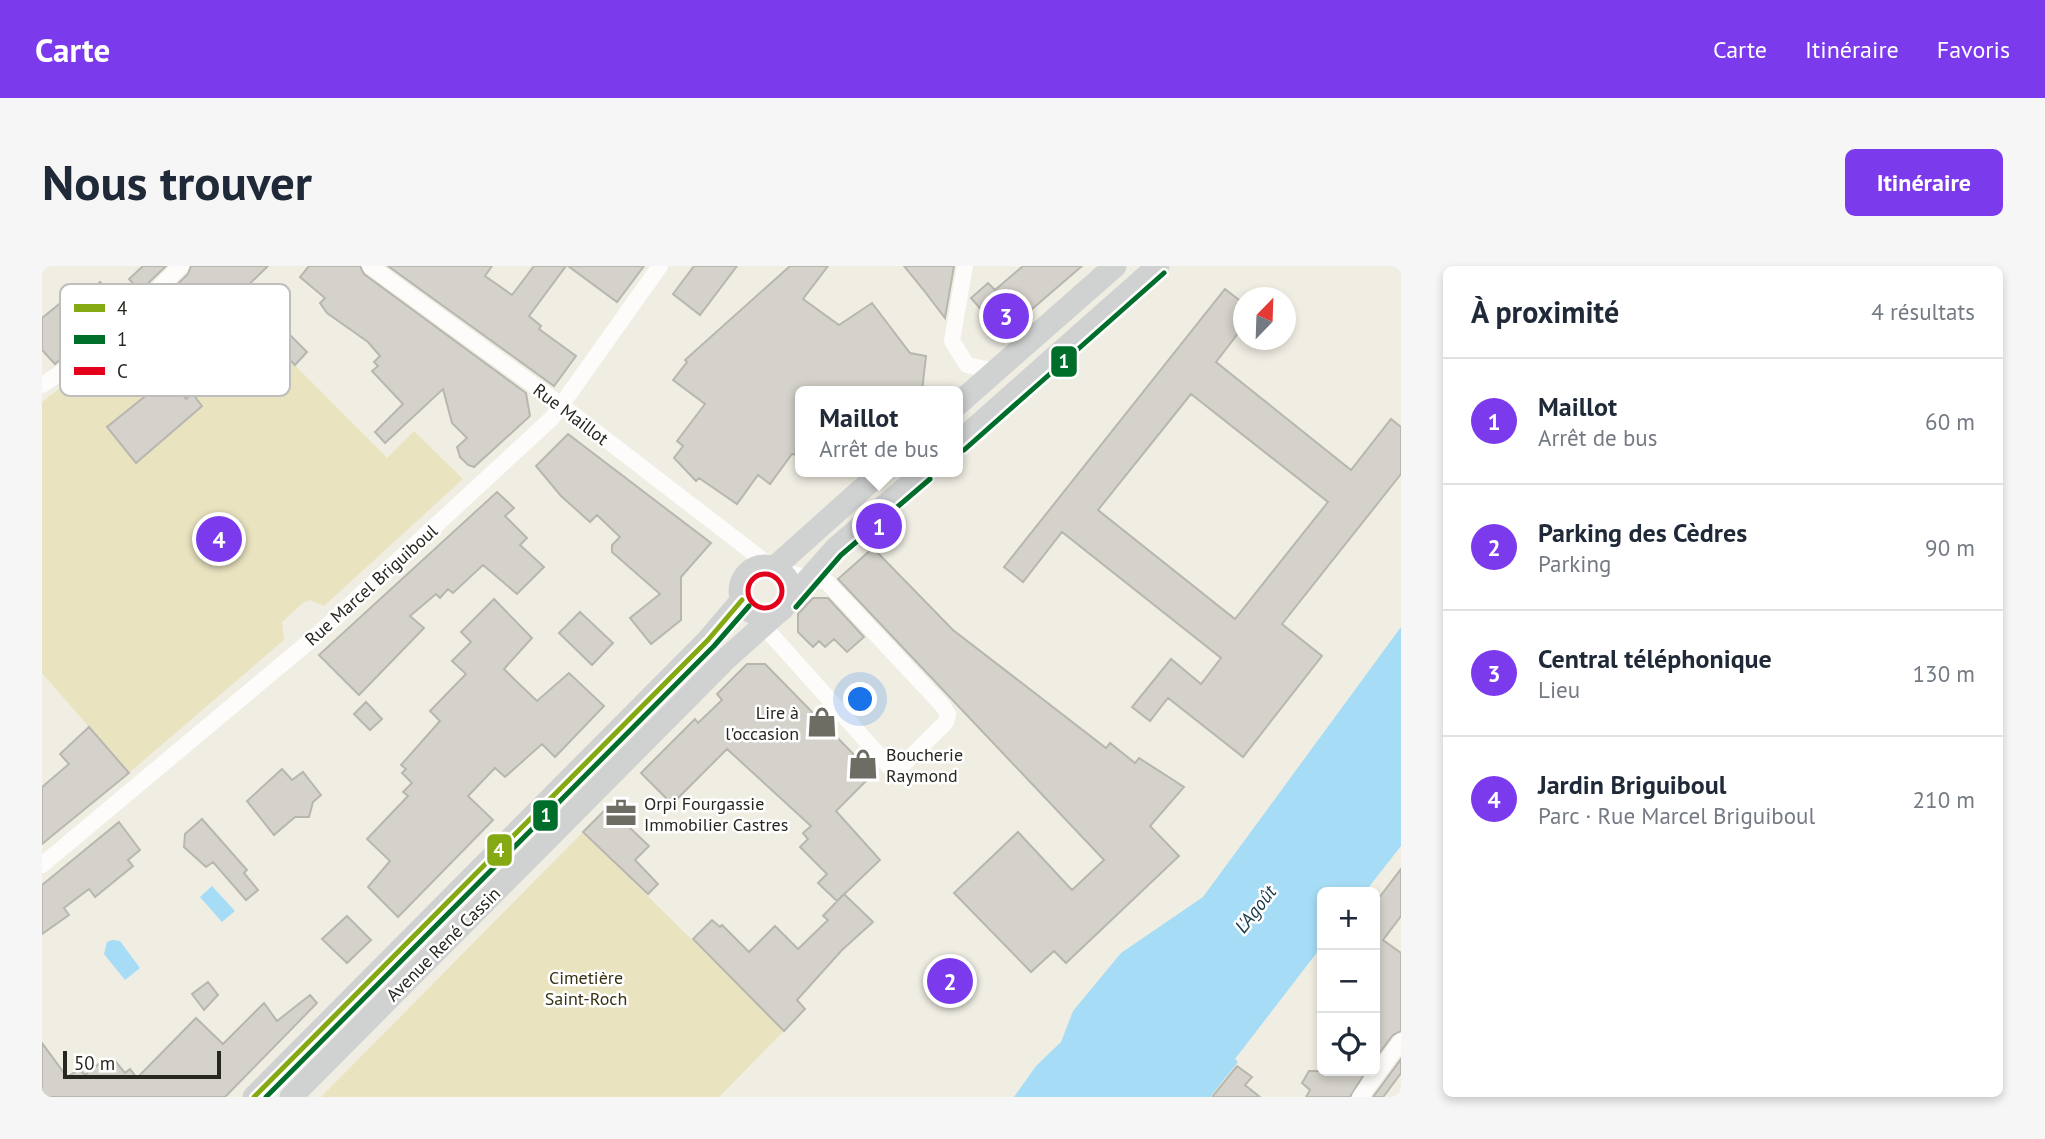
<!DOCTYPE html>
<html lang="fr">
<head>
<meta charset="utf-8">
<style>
  :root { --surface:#fff; --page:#f6f6f7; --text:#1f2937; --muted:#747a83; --line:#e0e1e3; --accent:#7c3aed }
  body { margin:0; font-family:"PT Sans",sans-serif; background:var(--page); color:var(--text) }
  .controls { position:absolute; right:21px; bottom:21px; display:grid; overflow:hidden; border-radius:10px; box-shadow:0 4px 10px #0003 }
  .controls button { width:63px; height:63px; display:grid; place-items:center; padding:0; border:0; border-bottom:2px solid var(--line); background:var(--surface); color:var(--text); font:35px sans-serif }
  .compass { position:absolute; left:1191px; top:21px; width:63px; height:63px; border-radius:50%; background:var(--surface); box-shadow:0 4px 10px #0003; rotate:23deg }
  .scale { position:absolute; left:21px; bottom:18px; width:158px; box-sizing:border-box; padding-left:7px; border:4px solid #28271f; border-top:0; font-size:19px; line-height:24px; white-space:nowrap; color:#28271f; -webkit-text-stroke:5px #fff; paint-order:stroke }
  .you { position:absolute; left:819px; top:434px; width:24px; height:24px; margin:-18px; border:5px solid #fff; border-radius:50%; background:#1a73e8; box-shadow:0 0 0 10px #1a73e833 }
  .badge { display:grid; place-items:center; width:46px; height:46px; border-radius:50%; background:var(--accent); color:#fff; font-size:23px; font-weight:700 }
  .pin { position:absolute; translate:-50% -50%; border:4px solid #fff; box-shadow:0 2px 7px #0006 }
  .popup { position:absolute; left:753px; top:120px; width:168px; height:91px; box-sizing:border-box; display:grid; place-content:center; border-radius:10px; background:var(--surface); filter:drop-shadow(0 2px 5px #0005); font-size:23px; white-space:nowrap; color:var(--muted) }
  .popup b { font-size:26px; color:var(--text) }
  .popup::after { content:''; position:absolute; left:50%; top:100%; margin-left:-14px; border:14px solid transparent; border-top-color:var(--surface) }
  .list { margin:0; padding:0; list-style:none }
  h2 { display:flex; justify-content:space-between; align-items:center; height:91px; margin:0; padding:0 28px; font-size:30px }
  h2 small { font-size:23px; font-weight:400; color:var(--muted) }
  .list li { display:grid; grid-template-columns:46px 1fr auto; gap:21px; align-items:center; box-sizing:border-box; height:126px; padding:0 28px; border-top:2px solid var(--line) }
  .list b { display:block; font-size:26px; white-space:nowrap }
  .list p { margin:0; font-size:23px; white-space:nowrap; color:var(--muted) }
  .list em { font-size:23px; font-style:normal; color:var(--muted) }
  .icon { flex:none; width:38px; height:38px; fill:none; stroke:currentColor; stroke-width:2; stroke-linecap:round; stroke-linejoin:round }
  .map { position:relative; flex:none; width:1359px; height:831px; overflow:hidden; border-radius:10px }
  header { display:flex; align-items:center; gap:42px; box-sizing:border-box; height:98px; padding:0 35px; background:var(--accent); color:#fff }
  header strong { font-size:33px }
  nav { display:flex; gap:38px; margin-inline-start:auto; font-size:24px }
  .intro { display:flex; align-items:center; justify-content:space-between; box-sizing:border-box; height:168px; padding:0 42px }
  h1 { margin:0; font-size:49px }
  .button { padding:18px 32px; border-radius:10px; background:var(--accent); color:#fff; font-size:24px; font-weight:700 }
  main { display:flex; gap:42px; padding:0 42px }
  aside { flex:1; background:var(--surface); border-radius:10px; box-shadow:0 4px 10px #0003 }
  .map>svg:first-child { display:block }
  .green { fill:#e9e3c0 }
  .water { fill:#a6dcf5 }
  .building { fill:#d4d2ca; stroke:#b8b7af; stroke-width:2; fill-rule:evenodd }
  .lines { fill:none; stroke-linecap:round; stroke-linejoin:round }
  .street { stroke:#fdfcfb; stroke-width:16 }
  .secondary { stroke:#d0d2d1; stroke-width:23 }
  .bus-1-casing { stroke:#fff; stroke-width:10 }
  .bus-2-casing { stroke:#fff; stroke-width:10 }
  .bus-3-casing { stroke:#fff; stroke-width:10 }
  .bus-1 { stroke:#84a912; stroke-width:5 }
  .bus-2 { stroke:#006e2b; stroke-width:5 }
  .bus-3 { stroke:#e2001a; stroke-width:5 }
  .labels { text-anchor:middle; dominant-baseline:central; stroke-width:5; stroke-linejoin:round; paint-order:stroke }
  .street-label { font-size:18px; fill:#28271f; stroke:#fff }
  .poi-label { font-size:18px; fill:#28271f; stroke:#fff; text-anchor:start }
  .park-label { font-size:18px; fill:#373211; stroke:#fff }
  .water-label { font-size:19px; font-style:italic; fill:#173a4b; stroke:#fff }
  .key { fill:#fff; stroke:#bebebc; stroke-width:2 }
  .key-label { font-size:19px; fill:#28271f }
  .line-badge { stroke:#fff; stroke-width:2.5 }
  .badge-label { font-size:19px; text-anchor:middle; font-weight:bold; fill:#fff }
</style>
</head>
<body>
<header>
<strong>Carte</strong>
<nav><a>Carte</a><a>Itinéraire</a><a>Favoris</a></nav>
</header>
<div class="intro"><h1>Nous trouver</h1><a class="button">Itinéraire</a></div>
<main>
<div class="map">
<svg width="1359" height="831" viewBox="0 0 1359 831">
  <rect width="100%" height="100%" fill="#f0eee3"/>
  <path class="green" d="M113,41L162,90L203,49L345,192L372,165L421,213L282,340L268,334L261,337L240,356L242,374L87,507L0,407V136L48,98L56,100L69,87V80Z
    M541,566L742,765L677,831H279Z"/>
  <path class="water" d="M1359,361V580L1323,626H1280V680L1193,793L1196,796L1168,831H972L994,800L1019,776L1031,745L1079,687L1161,631Z
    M170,620L193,645L180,656L158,631Z
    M70,674L78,675L98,702L83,714L62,688L65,676Z"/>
  <path class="building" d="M101,0H124L98,25L87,13Z
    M149,0H226L197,28L209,44L162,90L113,40L146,8Z
    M267,0H318L322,8L484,127L488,150L432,201L426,199L418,191L415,181L425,172L410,157L401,123L343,177L333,166L361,138L330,105L336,100L332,96L338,90L326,76L285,47L278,37L283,32L258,11Z
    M346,0H450L443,10L470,29L492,0H524L487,50L499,60L497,63L534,90L512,120Z
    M526,0H602L575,36Z
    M652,0H695L658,49L631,28Z
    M748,0H786L761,33L797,59L830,37L868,87L884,90L880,125H758V190L750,188L728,218L716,209L695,238L657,212L654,215L632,192L641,180L635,175L663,138L631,114L645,96L643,94Z
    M862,0H912L903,52L880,22Z
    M981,0H1040L961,68L929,32L946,17L953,24Z
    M58,16L79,40L13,98L0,84V52L21,35L27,43Z
    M1183,23L1201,37V61L1174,96L1309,204L1349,153L1359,161V208L1240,358L1280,390L1201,491L1126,432L1108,455L1090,441L1129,393L1159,418L1179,392L1020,266L981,316L962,301ZM1149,128L1286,236L1193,353L1056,244Z
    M247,68L265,86L253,99L235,81Z
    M127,111L144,133L150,127L160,140L94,197L65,161Z
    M526,168L669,277L639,311V354L609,378L588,352L618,328L570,286V279L578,271L555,249L548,256L519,230L494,200Z
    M455,226L472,242L463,250L485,272L478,279L502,301L475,328L441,299L411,327L406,323L398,332L394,328L368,350L382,362L317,429L277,389Z
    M831,282L911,364L1064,482L1068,477L1093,497L1097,492L1142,521L1108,560L1137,590L1024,697L1012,685L989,706L912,627L976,566L1030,624L1062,594L796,313Z
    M771,332H786L822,371L805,386L792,373L783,381L777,375L771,381L756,366V348Z
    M452,333L490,372L462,403L474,415L495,435L527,407L562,440L513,491L500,478L463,511L453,502L426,530L451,554L356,651L326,621L348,595L325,573L366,530L361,526L370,517L360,507L364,503L359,499L398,455L388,445L424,408L410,395L429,376L419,366Z
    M538,346L571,377L550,399L517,367Z
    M705,398H723L831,508L794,545L838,594L795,635L776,617L785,608L758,581L766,573L761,567L769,560L685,483L630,538L599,507L653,453L656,457L680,434L675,428Z
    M324,436L340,453L328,464L312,448Z
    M47,461L87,507L0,578V521L27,498L18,488Z
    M240,503L250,514L261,506L279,529L271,536L267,551H253L232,569L205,535Z
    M566,541L607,580L593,594L616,618L606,628L541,566Z
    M160,553L205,604L202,607L216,624L204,634L171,596L164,601L142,581L143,568Z
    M77,556L98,584L86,594L91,600L53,631L47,623L22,642L27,649L0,668V619Z
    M1359,603V650L1341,674L1359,687V765L1351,769L1333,793V637Z
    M802,628L831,656L800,684L755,734L763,743L742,765L651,673L670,654L678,661L680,659L707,686L733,660L756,683L786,654L781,650Z
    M305,650L329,674L305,697L280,673Z
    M166,716L176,729L162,744L150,728Z
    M268,729L275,737L183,831H0V777L25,811L38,803L43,809L58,797L64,804L74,796L83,807L88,803L95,812L154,752L181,778L222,737L235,755Z
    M1359,793V807L1345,826L1341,831H1331Z
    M1195,800L1210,811L1203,819L1218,831H1170Z
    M1267,805H1324L1308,831H1264L1268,824L1260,817Z"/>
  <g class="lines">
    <path class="street" d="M328,0L519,139L727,299
      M923,0L910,75L925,99L953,105
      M0,119L53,84L139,0
      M710,347L853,507L904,456L906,448L900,439L785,316L739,305
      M0,599L275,369L510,152L618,0
      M1318,831L1359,775"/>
    <path class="secondary" d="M916,138L1073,0
      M916,177L1116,0
      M698 325a25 25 0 1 1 50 0a25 25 0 1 1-50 0Z
      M733,301L839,206
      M747,335L793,283L882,206
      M212,831L666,374L700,334
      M249,831L685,392L733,349"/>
    <g class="bus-1-casing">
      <path id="bus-1" d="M212,831L666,374L700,334"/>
    </g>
    <g class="bus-2-casing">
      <path id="bus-2" d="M922,184L1122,7
        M754,341L799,289L888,213
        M224,831L672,380L707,340"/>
    </g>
    <g class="bus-3-casing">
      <path id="bus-3" d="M706 325a17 17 0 1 1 34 0a17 17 0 1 1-34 0Z"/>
    </g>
    <use href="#bus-1" class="bus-1"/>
    <use href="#bus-2" class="bus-2"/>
    <use href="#bus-3" class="bus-3"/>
  </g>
  <defs>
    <g id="shop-bare" transform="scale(2.415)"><path d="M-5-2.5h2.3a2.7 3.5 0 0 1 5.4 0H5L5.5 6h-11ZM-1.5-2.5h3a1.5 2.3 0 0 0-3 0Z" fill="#6e6d64" stroke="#fff" stroke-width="2.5" paint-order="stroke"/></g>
    <g id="office-bare" transform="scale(2.415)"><path d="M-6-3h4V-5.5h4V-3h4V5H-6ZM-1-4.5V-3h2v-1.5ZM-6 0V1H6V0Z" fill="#6e6d64" stroke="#fff" stroke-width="2.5" paint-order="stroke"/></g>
  </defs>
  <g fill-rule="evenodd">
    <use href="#shop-bare" x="780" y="456"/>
    <use href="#shop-bare" x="821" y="498"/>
    <use href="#office-bare" x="579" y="547"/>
  </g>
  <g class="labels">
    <g class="street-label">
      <text transform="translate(529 148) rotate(37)">Rue Maillot</text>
      <text transform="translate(329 319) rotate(-42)">Rue Marcel Briguiboul</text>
      <text transform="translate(401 678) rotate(-45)">Avenue René Cassin</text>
    </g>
    <g class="poi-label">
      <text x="757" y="446" text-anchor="end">Lire à<tspan x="757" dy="21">l'occasion</tspan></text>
      <text x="844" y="488">Boucherie<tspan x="844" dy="21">Raymond</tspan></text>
      <text x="602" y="537">Orpi Fourgassie<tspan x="602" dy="21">Immobilier Castres</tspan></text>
    </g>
    <g class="park-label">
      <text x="544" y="711">Cimetière<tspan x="544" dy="21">Saint-Roch</tspan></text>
    </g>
    <g class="water-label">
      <text transform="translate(1213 643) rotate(-52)">L'Agoût</text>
    </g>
  </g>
  <rect x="18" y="18" width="230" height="112" rx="10" class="key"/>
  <rect x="32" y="38" width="31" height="8" fill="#84a912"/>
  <rect x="32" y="69" width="31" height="9" fill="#006e2b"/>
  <rect x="32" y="101" width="31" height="8" fill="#e2001a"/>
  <g class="key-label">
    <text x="75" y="49">4</text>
    <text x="75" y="80">1</text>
    <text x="75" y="112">C</text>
  </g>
  <g class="line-badge">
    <rect x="1008" y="79" width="28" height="33" rx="7" fill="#006e2b"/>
    <rect x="490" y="533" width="27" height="33" rx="7" fill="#006e2b"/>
    <rect x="444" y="567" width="27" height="34" rx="7" fill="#84a912"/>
  </g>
  <g class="badge-label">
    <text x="1022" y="102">1</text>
    <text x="504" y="556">1</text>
    <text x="457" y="591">4</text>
  </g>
</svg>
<div class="controls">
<button>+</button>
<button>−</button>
<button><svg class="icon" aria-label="locate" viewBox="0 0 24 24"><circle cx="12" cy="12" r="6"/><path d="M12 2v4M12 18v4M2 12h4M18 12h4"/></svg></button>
</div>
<svg class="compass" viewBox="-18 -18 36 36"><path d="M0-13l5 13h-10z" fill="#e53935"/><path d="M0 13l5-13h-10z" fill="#747a83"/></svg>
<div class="scale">50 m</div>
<div class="you"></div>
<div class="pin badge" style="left:837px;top:260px">1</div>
<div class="popup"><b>Maillot</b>Arrêt de bus</div>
<div class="pin badge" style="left:908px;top:715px">2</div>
<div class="pin badge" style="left:964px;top:50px">3</div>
<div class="pin badge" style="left:177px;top:273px">4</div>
</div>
<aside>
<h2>À proximité<small>4 résultats</small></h2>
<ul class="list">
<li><span class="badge">1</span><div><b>Maillot</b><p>Arrêt de bus</p></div><em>60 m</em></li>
<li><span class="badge">2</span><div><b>Parking des Cèdres</b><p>Parking</p></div><em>90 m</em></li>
<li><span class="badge">3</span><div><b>Central téléphonique</b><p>Lieu</p></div><em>130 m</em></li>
<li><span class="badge">4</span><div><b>Jardin Briguiboul</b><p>Parc · Rue Marcel Briguiboul</p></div><em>210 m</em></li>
</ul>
</aside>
</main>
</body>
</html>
